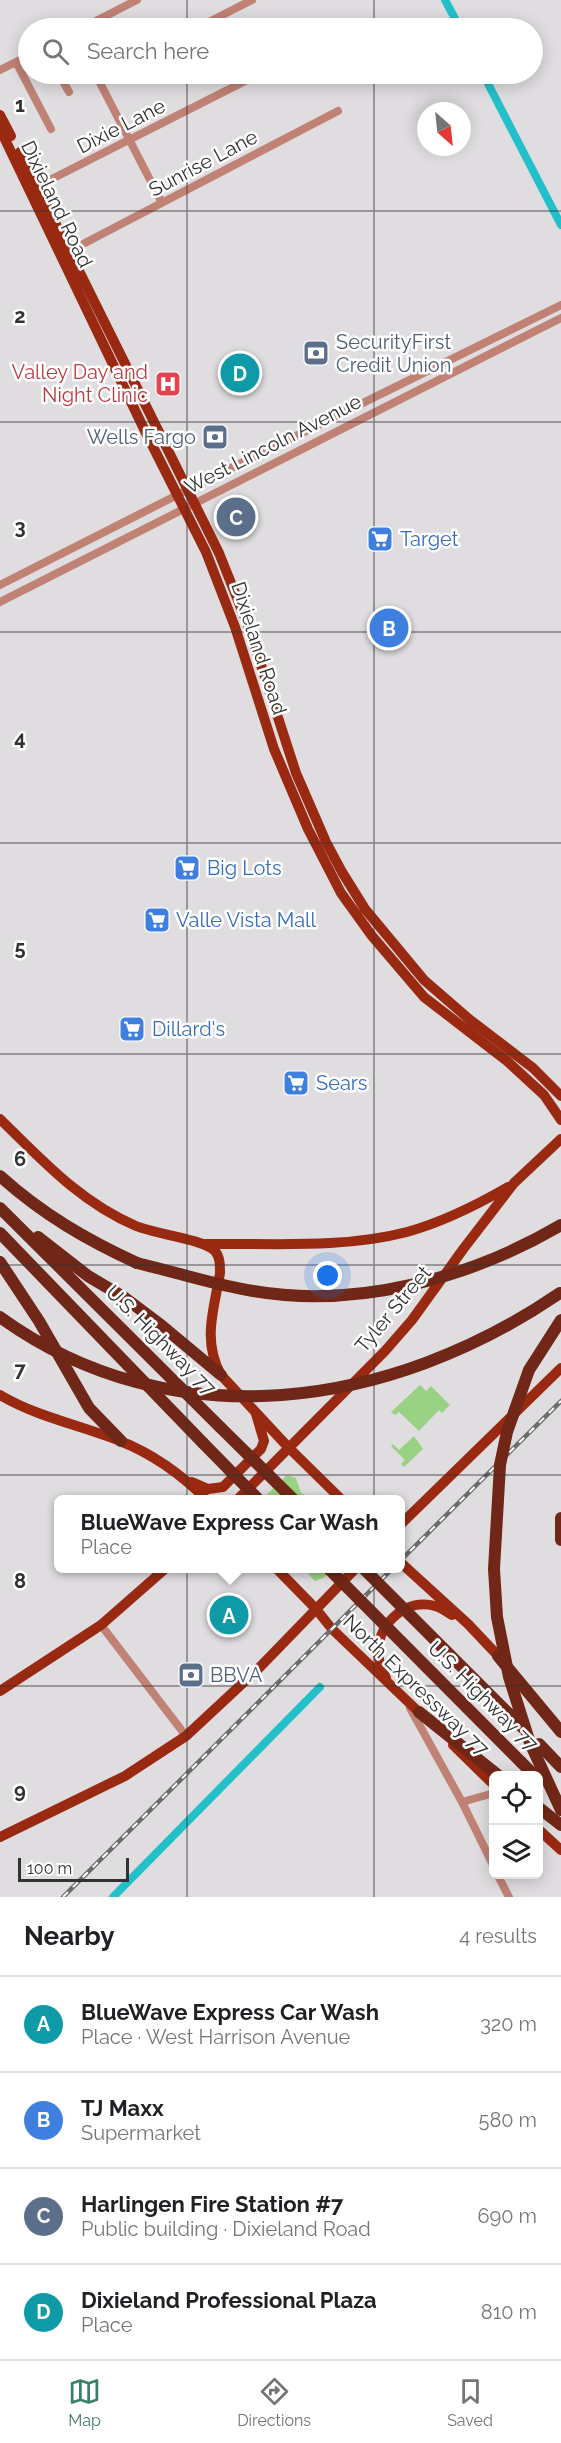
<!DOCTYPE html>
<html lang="en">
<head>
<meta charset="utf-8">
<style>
  :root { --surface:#fff; --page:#f2f2f2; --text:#202124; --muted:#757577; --line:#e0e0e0; --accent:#3d7d6b }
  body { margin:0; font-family:Raleway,sans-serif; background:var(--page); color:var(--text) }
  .controls { position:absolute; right:18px; bottom:18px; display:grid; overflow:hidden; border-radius:9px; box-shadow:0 3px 15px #0003 }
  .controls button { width:54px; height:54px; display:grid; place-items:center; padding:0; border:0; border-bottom:2px solid var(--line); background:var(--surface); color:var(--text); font:30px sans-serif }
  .compass { position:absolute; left:417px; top:102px; width:54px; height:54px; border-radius:50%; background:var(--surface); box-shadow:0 3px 15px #0003; rotate:153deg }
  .scale { position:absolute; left:18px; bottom:15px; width:111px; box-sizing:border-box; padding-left:6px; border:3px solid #333233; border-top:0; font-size:16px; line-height:21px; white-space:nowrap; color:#333233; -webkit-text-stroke:4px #fff; paint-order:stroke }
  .you { position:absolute; left:328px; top:1276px; width:21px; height:21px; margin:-15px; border:4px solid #fff; border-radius:50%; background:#1a73e8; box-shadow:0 0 0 9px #1a73e833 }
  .badge { display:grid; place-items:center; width:39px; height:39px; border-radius:50%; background:var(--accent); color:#fff; font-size:20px; font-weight:700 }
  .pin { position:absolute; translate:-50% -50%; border:3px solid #fff; box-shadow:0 2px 6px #0006 }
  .popup { position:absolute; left:54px; top:1495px; width:351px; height:78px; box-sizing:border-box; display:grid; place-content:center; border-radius:9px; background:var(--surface); filter:drop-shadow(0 2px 4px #0005); font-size:20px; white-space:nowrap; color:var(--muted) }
  .popup b { font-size:22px; color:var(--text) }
  .popup::after { content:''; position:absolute; left:50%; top:100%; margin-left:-12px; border:12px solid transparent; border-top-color:var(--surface) }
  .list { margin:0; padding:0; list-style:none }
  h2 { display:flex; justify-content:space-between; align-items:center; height:78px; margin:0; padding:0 24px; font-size:26px }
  h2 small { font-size:20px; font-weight:400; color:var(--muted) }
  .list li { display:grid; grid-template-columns:39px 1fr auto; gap:18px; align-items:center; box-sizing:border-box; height:96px; padding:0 24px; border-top:2px solid var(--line) }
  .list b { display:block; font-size:22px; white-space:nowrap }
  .list p { margin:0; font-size:20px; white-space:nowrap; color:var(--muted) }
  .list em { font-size:20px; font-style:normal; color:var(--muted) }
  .icon { flex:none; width:33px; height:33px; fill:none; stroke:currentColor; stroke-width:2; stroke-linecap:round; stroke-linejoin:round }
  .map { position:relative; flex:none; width:561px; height:1897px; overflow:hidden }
  .search { position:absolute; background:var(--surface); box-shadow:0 3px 15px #0003; left:18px; right:18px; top:18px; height:66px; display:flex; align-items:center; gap:15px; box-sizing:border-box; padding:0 21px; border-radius:33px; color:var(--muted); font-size:22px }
  .sheet { height:462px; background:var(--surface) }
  nav { display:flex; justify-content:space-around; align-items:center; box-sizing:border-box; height:84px; border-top:2px solid var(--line); background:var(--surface); font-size:16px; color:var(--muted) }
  nav a { display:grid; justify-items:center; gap:3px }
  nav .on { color:var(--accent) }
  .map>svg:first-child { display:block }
  .green { fill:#9ad284 }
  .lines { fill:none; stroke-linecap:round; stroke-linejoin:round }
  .canal { stroke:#23c0ca; stroke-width:8 }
  .minor { stroke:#c08274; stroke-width:8 }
  .major { stroke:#9a2911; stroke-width:10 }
  .highway { stroke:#702717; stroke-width:12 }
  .rail-casing { stroke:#6d6b6d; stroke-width:4.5 }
  .rail { stroke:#fff; stroke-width:2; stroke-dasharray:7; stroke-linecap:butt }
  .highway-bridge { stroke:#702717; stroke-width:12 }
  .grid { fill:none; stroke:#333233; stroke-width:1.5; stroke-opacity:0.55 }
  .labels { text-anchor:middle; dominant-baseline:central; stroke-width:5; stroke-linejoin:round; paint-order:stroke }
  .street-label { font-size:20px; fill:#333233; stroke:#fff }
  .service-label { font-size:20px; fill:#4e5e75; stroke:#fff; text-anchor:start }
  .health-label { font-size:20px; fill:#be3a42; stroke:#fff; text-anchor:end }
  .shop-label { font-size:20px; fill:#366cbe; stroke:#fff; text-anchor:start }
  .grid-label { font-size:20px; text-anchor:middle; font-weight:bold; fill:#333233; stroke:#fff; stroke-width:5; stroke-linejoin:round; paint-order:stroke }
</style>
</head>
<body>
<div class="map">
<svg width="561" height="1897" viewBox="0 0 561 1897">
  <rect width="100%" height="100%" fill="#e0dde0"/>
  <path class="green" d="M420,1385L426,1391L431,1386L450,1405L442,1413L439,1410L419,1431L399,1412L395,1415L391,1412Z
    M414,1436L423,1449L404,1467L401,1464L405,1460L391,1446L393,1444L399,1450Z
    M287,1475L296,1478L301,1493L313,1499L261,1500Z
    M307,1569H334L323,1578L315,1581L309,1575Z"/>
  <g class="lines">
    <path class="canal" d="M445,0L460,28
      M483,74L561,225
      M113,1897L320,1687"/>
    <path class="minor" d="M82,28L137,0
      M197,28L252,0
      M16,62L51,129
      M0,70L28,56
      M59,74L69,92
      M109,74L98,79L162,203
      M34,188L259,74
      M83,244L338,111
      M0,585L195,486L561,305
      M0,602L561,318
      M101,1625L186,1736
      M410,1708L462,1802L494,1867
      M462,1802L494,1793
      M497,1874L509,1897"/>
    <path class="major" d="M0,115L11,136
      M0,129L144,429L206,552L235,627L274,749L308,829L341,893L372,936L424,997L507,1061L544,1095L561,1120
      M20,152L219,553L249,628L296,773L326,842L342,872L365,909L424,980L469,1019L533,1068L561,1096
      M0,1119C42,1160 81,1203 136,1226C155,1234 203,1239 215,1251C220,1257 220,1265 220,1273C214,1310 202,1340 221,1375L288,1447L342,1500
      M205,1244C272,1243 341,1249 407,1232C443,1222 477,1205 508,1187
      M0,1395C37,1417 80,1425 120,1441C153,1454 181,1474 207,1500
      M192,1482L208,1489L223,1487L261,1449L264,1441L256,1414
      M237,1500L385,1351L412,1320L464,1248L514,1183L561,1139
      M400,1525L561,1368
      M400,1562L468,1624L503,1661
      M276,1568L316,1609L332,1629L425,1718
      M386,1678C382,1670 378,1660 378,1651C379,1623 406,1598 435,1606C441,1607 447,1612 452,1615
      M0,1691L101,1625L166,1568
      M453,1745L494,1785
      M538,1829L561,1850
      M0,1837L125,1776L186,1736L258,1669L356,1568"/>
    <path class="highway" d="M0,1176C42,1214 87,1240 137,1263
      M0,1208L220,1427
      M0,1233L203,1443
      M38,1237L88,1276L125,1298L161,1325L221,1375
      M0,1262L39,1321L89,1408L121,1441
      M561,1518V1540
      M498,1656L561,1732
      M419,1712L499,1776
      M539,1744L561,1767
      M521,1762L535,1776
      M538,1807L561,1825"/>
    <g class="rail-casing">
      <path id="rail" d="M400,1561L561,1401
        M63,1897L393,1568"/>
    </g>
    <use href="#rail" class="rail"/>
    <path class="highway-bridge" d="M137,1263C176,1272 214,1285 253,1291C357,1309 471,1278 561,1225
      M0,1317C173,1442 392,1408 560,1293
      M561,1320L529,1370L507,1432L500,1465L494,1569L497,1617L509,1677L530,1743L561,1810
      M220,1427L294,1500
      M203,1443L259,1500
      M328,1568L521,1762
      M363,1568L523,1728"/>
  </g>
  <path class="grid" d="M187,0V28M374,0V28M187,74V1897M374,74V1897M0,211H561M0,422H561M0,632H561M0,843H561M0,1054H561M0,1265H561M0,1475H561M0,1686H561"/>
  <defs>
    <g id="bank-square" transform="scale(1.35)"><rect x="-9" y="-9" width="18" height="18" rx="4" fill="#5c6f8a" stroke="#fff"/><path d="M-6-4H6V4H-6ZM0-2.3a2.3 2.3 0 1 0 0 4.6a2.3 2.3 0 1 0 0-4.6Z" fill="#fff"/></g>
    <g id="hospital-square" transform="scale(1.35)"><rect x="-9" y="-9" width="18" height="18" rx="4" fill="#e0444e" stroke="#fff"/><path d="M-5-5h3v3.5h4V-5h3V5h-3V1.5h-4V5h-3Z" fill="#fff"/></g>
    <g id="supermarket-square" transform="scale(1.35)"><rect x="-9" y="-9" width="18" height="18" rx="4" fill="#3f7fe0" stroke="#fff"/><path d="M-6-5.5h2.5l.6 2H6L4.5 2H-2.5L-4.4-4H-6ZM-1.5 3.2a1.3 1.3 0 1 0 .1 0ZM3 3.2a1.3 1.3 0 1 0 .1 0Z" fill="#fff"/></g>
  </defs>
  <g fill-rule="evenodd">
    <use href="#bank-square" x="316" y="353"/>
    <use href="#hospital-square" x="168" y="384"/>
    <use href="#bank-square" x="215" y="437"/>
    <use href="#supermarket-square" x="380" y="539"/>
    <use href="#supermarket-square" x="187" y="868"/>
    <use href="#supermarket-square" x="157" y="920"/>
    <use href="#supermarket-square" x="132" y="1029"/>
    <use href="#supermarket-square" x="296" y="1083"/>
    <use href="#bank-square" x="191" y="1675"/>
  </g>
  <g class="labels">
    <g class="street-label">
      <text transform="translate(121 126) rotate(-27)">Dixie Lane</text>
      <text transform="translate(203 163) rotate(-28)">Sunrise Lane</text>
      <text transform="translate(57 204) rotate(64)">Dixieland Road</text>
      <text transform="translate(273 444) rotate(-27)">West Lincoln Avenue</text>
      <text transform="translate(259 648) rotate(72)">Dixieland Road</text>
      <text transform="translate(393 1309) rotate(-50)">Tyler Street</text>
      <text transform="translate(161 1340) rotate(45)">U.S. Highway 77</text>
      <text transform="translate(416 1685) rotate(44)">North Expressway 77</text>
      <text transform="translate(483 1696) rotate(45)">U.S. Highway 77</text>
    </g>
    <g class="service-label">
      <text x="336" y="342">SecurityFirst<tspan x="336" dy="23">Credit Union</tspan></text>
      <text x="196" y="437" text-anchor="end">Wells Fargo</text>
      <text x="210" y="1675">BBVA</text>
    </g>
    <g class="health-label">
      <text x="148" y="372">Valley Day and<tspan x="148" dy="23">Night Clinic</tspan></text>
    </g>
    <g class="shop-label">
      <text x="400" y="539">Target</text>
      <text x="207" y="868">Big Lots</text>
      <text x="176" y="920">Valle Vista Mall</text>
      <text x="152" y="1029">Dillard's</text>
      <text x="316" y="1083">Sears</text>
    </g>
  </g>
  <g class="grid-label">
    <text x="20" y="112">1</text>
    <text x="20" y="323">2</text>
    <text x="20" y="534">3</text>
    <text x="20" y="745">4</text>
    <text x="20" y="955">5</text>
    <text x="20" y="1166">6</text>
    <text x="20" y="1377">7</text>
    <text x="20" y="1588">8</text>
    <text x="20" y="1798">9</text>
  </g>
</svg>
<div class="controls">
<button><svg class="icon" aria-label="locate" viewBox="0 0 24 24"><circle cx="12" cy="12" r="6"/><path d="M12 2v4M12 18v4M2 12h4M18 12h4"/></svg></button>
<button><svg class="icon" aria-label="layers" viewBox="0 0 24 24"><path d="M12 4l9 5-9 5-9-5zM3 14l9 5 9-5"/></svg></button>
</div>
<svg class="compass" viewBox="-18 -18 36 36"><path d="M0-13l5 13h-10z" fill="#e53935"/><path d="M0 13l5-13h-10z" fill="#757577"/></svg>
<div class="scale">100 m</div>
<div class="you"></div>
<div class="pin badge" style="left:229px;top:1615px;background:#0f9aa8">A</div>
<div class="popup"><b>BlueWave Express Car Wash</b>Place</div>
<div class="pin badge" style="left:389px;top:628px;background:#3f7fe0">B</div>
<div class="pin badge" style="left:236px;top:517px;background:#5c6f8a">C</div>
<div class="pin badge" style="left:240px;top:373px;background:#0f9aa8">D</div>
<div class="search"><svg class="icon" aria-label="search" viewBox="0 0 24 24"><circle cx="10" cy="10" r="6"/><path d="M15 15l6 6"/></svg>Search here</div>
</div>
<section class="sheet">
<h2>Nearby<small>4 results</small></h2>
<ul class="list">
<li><span class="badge" style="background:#0f9aa8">A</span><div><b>BlueWave Express Car Wash</b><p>Place · West Harrison Avenue</p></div><em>320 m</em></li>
<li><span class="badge" style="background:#3f7fe0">B</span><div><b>TJ Maxx</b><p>Supermarket</p></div><em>580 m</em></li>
<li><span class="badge" style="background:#5c6f8a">C</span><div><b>Harlingen Fire Station #7</b><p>Public building · Dixieland Road</p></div><em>690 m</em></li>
<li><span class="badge" style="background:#0f9aa8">D</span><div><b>Dixieland Professional Plaza</b><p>Place</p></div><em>810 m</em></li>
</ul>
</section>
<nav>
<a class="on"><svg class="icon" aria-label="map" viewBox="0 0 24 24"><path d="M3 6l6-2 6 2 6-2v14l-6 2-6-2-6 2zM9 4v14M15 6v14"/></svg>Map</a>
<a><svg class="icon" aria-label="directions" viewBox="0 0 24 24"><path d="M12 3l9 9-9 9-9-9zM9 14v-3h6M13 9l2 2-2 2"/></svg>Directions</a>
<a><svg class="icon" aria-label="saved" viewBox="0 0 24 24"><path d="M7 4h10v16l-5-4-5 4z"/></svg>Saved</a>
</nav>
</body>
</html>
